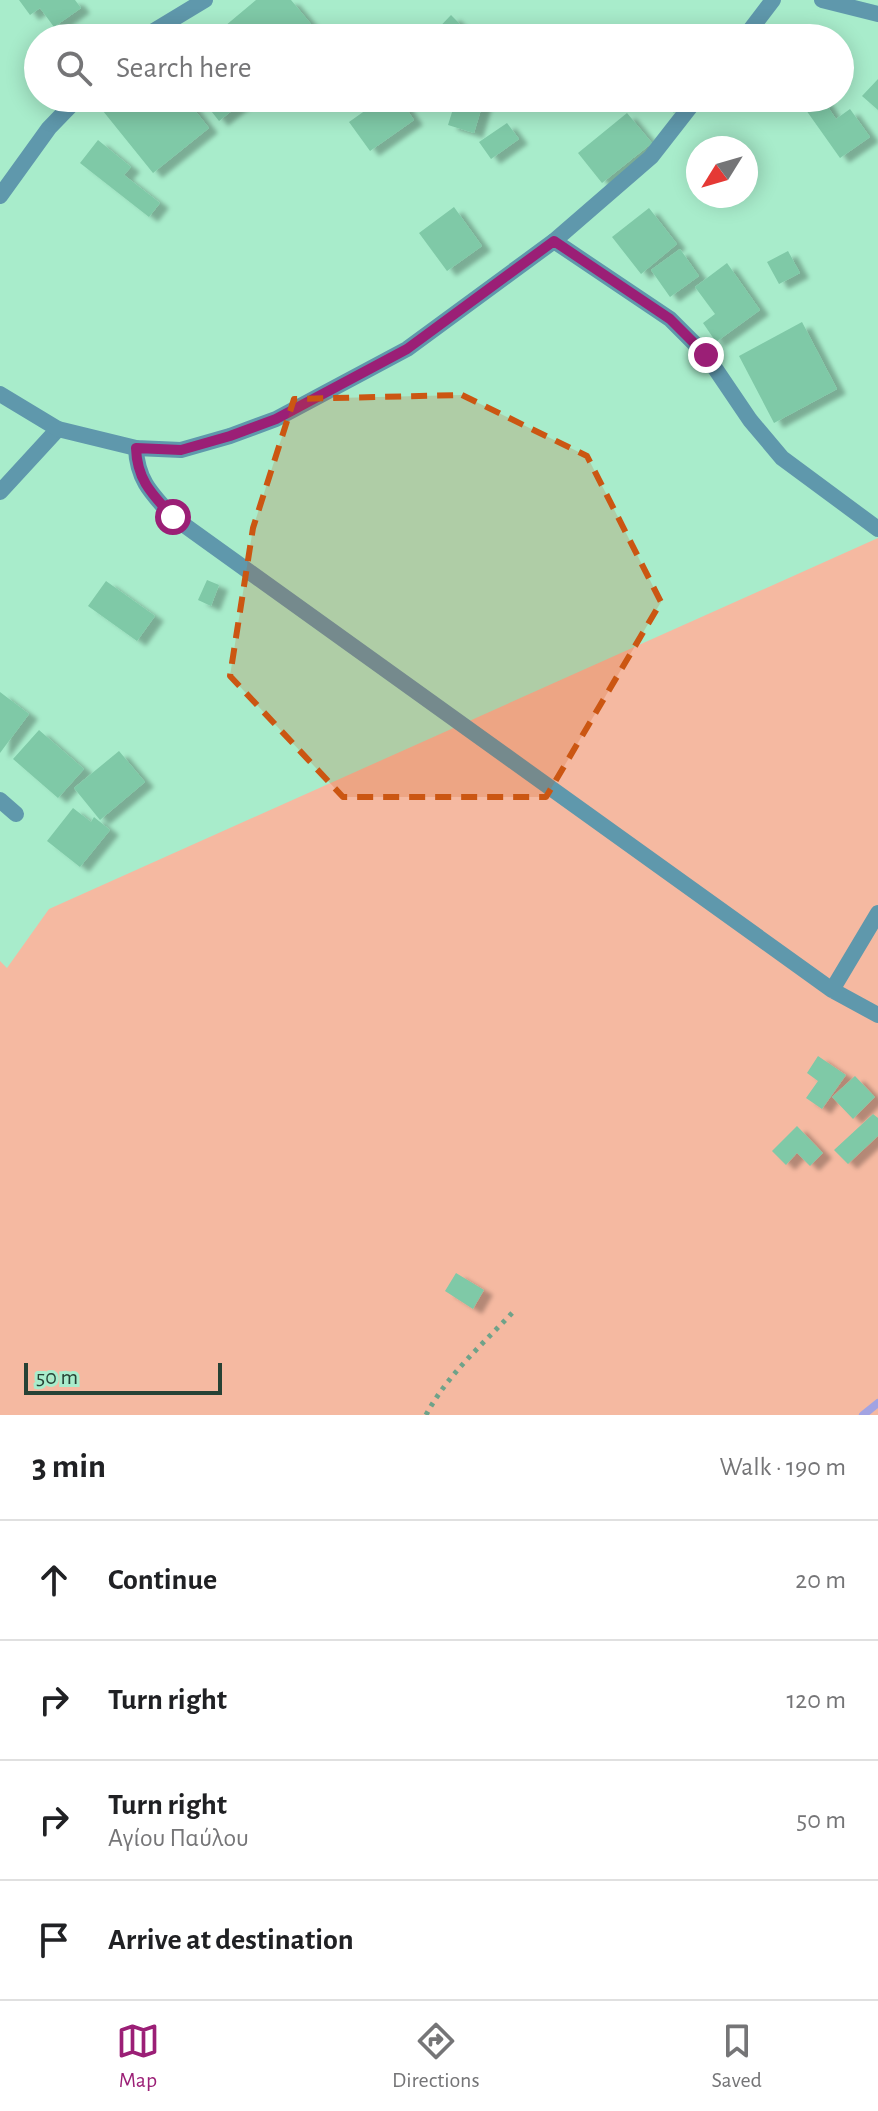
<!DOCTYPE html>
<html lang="en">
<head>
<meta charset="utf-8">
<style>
  :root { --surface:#fff; --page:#f2f2f2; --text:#202124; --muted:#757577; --line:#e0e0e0; --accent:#9b1f76 }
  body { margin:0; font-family:"Alegreya Sans",sans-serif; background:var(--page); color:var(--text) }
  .compass { position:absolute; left:686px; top:136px; width:72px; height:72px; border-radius:50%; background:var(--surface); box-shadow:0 4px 20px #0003; rotate:233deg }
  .scale { position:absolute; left:24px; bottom:20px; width:198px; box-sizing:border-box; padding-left:8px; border:4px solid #264235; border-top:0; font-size:22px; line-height:28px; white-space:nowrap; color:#264235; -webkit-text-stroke:6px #a8eccb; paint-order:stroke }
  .stop { position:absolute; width:24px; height:24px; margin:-18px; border:6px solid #9b1f76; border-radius:50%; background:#fff }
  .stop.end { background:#9b1f76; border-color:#fff; box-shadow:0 2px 8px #0008 }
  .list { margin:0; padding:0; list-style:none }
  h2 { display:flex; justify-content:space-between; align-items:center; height:104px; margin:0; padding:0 32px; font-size:34px }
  h2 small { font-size:26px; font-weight:400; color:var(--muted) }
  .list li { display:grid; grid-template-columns:52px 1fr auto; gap:24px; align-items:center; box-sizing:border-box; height:120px; padding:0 32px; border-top:2px solid var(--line) }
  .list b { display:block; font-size:30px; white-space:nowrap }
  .list p { margin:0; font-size:26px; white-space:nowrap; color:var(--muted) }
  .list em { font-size:26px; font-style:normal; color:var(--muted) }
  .icon { flex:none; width:44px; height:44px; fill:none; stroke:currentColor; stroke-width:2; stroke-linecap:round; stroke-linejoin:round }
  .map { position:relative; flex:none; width:878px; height:1415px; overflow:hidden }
  .search { position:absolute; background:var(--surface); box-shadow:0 4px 20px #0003; left:24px; right:24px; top:24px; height:88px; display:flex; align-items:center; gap:20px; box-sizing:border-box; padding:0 28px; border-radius:44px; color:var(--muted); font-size:30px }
  .sheet { height:584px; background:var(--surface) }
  nav { display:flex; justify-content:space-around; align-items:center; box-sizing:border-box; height:112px; border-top:2px solid var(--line); background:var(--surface); font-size:22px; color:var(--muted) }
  nav a { display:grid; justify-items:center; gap:4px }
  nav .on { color:var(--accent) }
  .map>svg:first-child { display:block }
  .green { fill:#f5b9a1 }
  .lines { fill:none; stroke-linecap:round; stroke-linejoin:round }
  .stream { stroke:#a2a3e2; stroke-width:8 }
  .building { fill:#7fc9a7; filter:url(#shadow) }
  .path { stroke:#6fa289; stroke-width:5; stroke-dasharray:4 6; stroke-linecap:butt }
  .minor { stroke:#5f98ac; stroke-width:16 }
  .tertiary { stroke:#5f98ac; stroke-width:16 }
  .route { stroke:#9b1f76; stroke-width:10 }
  .marked { fill:#cb5612; fill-opacity:0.2; stroke:#cb5612; stroke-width:6; stroke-dasharray:16 10; stroke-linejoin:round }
</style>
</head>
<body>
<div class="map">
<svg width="878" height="1415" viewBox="0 0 878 1415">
  <defs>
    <filter id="shadow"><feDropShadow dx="9" dy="5" stdDeviation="2" flood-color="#0004"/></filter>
  </defs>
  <rect width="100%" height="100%" fill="#a8eccb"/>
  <path class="green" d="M878,538V1415H0V961L7,968L49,909Z"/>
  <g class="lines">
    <path class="stream" d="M863,1415L878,1403"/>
  </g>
  <path class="building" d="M19,0H75L81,8L54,27L40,8L30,15Z
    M256,0H291L311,24L294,38H235L225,26Z
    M451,15L462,26L460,33L465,38H429Z
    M878,79V110L862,96Z
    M120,98H185L209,128L153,173L103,111Z
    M201,98H248L219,121Z
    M383,98H399L414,120L370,151L349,122Z
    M441,98H487L483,103L474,133L448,125L453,109Z
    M659,98H689L674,113Z
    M822,98L836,119L850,109L870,137L840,158L806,110Z
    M627,113L652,143L602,183L578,153Z
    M507,123L519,139L491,159L479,142Z
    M98,140L131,167L124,175L160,203L149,217L80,163Z
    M454,207L482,246L447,271L419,233Z
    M649,208L677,244L641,274L612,237Z
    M680,249L699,276L670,297L651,270Z
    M788,251L800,273L779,284L767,262Z
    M727,263L760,310L716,342L703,323L715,314L695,287Z
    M802,322L837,389L774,423L739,356Z
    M207,580L219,585L211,606L198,600Z
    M106,581L155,616L137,641L88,606Z
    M0,692L29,714L0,753Z
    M39,730L84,769L58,798L13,759Z
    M119,751L145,782L100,820L74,788Z
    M73,808L91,822L94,817L110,830L80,867L47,841Z
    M818,1056L846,1075L822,1109L806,1098L818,1081L807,1073Z
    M855,1076L875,1097L853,1119L832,1097Z
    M873,1114L878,1118V1136L848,1164L834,1150Z
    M797,1126L823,1153L810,1166L797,1153L786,1165L772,1151Z
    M456,1273L484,1290L473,1309L445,1291Z"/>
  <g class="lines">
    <path class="path" d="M426,1415C447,1375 482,1345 513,1312"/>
    <path class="minor" d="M822,0L878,14
      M142,38L205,0
      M0,196L49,128L78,98
      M554,241L670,319L706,355L750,420L782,458L878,529
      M136,448C137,480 152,494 173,517L832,990
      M0,492L58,429
      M0,800L16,814
      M878,913L832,990L878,1015"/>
    <path class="tertiary" d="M744,38L773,0
      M0,394L58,429L136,448L181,450L230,436L276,419L407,349L554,241L651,157L697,98"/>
  </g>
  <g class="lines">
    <path class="route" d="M173,517C152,494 137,480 136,448L181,450L230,436L276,419L407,349L554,241L670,319L706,355"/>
  </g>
  <path class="marked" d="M462,395L587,456L661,602L546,797H343L230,676L253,528L294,399Z"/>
</svg>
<svg class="compass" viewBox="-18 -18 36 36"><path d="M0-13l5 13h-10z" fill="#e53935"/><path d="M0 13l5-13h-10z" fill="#757577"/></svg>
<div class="scale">50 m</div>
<div class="stop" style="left:173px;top:517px"></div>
<div class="stop end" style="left:706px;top:355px"></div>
<div class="search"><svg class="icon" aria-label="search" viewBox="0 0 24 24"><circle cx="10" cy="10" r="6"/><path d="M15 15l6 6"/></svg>Search here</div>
</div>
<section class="sheet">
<h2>3 min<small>Walk · 190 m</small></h2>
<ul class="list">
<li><svg class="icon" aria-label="ahead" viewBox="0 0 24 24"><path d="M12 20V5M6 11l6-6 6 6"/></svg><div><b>Continue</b></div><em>20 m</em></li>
<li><svg class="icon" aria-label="right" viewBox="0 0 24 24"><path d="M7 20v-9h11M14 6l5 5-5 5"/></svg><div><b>Turn right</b></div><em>120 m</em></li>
<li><svg class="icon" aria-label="right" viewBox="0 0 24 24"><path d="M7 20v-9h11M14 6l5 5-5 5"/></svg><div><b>Turn right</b><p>Αγίου Παύλου</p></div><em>50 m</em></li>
<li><svg class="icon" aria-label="arrive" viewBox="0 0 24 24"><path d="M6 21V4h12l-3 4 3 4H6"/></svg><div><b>Arrive at destination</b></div></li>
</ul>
</section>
<nav>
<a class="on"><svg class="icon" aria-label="map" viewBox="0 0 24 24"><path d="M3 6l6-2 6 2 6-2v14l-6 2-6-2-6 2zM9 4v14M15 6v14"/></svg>Map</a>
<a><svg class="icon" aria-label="directions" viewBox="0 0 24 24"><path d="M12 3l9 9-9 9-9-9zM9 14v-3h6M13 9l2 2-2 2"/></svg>Directions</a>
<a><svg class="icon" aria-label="saved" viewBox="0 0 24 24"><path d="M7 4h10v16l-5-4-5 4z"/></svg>Saved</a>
</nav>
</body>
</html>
